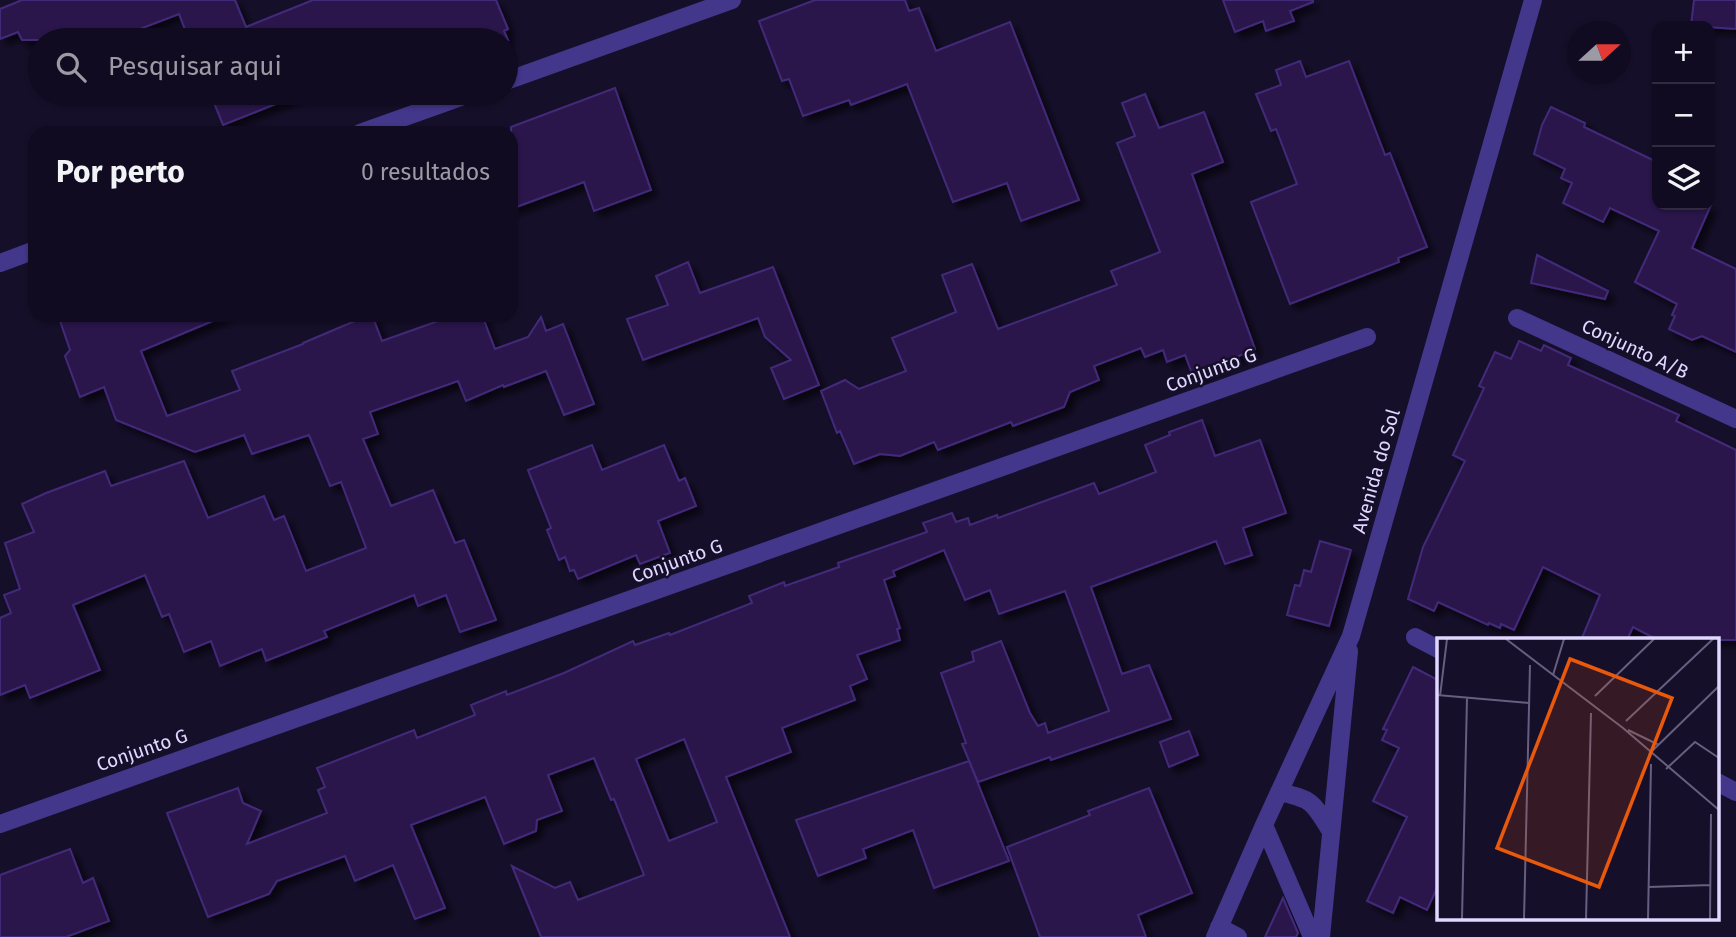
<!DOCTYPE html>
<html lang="pt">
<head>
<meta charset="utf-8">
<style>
  :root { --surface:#100b20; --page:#1e192d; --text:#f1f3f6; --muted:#9c9ba5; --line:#302b3e }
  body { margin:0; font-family:"Fira Sans",sans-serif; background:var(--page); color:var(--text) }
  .controls { position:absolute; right:21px; top:21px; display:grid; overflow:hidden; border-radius:14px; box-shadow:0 2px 5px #0004 }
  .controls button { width:63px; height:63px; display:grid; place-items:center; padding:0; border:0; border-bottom:2px solid var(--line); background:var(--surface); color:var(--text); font:35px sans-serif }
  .compass { position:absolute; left:1568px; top:21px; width:63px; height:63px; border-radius:50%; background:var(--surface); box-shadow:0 2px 5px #0004; rotate:69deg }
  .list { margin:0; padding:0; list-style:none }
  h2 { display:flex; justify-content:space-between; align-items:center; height:91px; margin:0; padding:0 28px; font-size:30px }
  h2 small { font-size:23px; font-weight:400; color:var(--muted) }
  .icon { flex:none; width:38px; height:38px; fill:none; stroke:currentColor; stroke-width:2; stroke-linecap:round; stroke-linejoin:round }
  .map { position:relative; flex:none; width:1736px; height:937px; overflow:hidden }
  .search { position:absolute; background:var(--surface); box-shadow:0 2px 5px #0004; left:28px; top:28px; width:490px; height:77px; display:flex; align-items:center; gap:18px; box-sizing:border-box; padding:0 24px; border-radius:38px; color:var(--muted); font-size:26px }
  .panel { position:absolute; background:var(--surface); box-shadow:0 2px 5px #0004; left:28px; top:126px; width:490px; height:196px; border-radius:21px }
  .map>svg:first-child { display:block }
  .building { fill:#29194c; stroke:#432a7a; stroke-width:2; fill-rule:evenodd; filter:url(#shadow) }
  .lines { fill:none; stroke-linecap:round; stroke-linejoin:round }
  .minor { stroke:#43378c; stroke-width:18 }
  .labels { text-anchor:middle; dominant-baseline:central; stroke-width:5; stroke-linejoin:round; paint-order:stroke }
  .street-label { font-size:19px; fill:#e1d8ff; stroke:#160f2a }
  .inset-road { fill:none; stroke:#675f7f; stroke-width:2 }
  .view { fill:#e8590c; fill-opacity:0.15; stroke:#e8590c; stroke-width:3.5 }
  .inset-edge { fill:none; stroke:#e1d8ff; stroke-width:3.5 }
</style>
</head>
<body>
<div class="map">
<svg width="1736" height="937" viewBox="0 0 1736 937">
  <defs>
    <filter id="shadow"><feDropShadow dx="6" dy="6" stdDeviation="3.5" flood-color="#0009"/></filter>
  </defs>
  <rect width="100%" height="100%" fill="#160f2a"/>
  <path class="building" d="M22,0H235L246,27L313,0H496L508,29L504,31L508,40H189L179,14L111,40H22L18,32L0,39V9Z
    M815,0H905L909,11L919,8L936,51L1010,22L1079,200L1021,221L1007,183L953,202L907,84L851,105L849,100L803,116L789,79L782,81L759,21Z
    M1223,0H1313V2L1290,11L1294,21L1266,31L1263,21L1235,32Z
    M1694,0H1736V29L1691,26Z
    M1300,61L1306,77L1349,61L1385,155L1390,153L1427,247L1398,258L1399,262L1290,304L1251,202L1297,184L1276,129L1271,131L1256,94L1281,85L1276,70Z
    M615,88L651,190L594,211L584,182L511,209V127Z
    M210,93H300L301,94L223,125Z
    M1145,94L1159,128L1204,112L1223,162L1192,174L1255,349L1193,376L1185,355L1167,362L1163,350L1145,357L1141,348L1094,366L1099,380L1070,392L1064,407L1013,426L1011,422L938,450L934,442L900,456L880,454L854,464L840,431L837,433L821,391L845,380L859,389L906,371L892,338L956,312L942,275L972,264L998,329L1117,285L1111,271L1160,252L1117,143L1135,136L1122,103Z
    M1551,107L1585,123L1584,127L1657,162V205H1711L1692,248L1736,269V352L1702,336L1692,340L1669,329L1675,316L1672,315L1677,304L1635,282L1659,231L1610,208L1603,222L1563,203L1572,183L1561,178L1565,169L1534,154L1542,125Z
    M1537,255L1608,291L1605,299L1531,283Z
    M688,262L700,293L773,267L819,385L784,399L771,368L791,360L765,337L758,318L643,360L627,319L668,305L656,276Z
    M58,315H227L141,351L167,416L240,390L232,371L303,344V343L369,315H372L382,341L455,315H482L495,349L528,337L541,317L546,331L563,324L594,404L564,415L546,371L504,387L503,385L466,401L458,381L370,412L378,434L363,439L391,506L433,490L455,543L464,540L496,620L460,632L446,595L418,606L414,595L324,631L327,637L266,661L262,649L220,666L211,641L184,652L169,614L162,617L145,575L73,605L100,670L30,698L25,685L0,695V618L11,613L4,595L20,589L5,543L34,532L22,504L46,493L105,471L111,486L184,461L208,518L264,496L274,520L284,516L306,571L366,548L341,482L330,486L309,435L252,454L244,435L195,452L116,420L104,387L80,397L65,356L70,350Z
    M1519,341L1541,351L1544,345L1571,358L1568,365L1679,415L1676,421L1736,450V640H1658L1633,627L1627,640H1581L1600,595L1543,567L1514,630L1501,624L1500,628L1489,623L1488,625L1438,602L1434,611L1408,599L1423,547L1465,461L1453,455L1484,388L1479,386L1495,352L1511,359Z
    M1202,420L1215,456L1260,440L1286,513L1243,528L1252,555L1225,564L1216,541L1091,587L1122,674L1149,665L1171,719L1051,760L1050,757L978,782L962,744L966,743L941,673L974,661L972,652L1001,641L1030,713L1038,726L1045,723L1048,733L1109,711L1065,591L999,614L990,590L965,600L944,550L893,571L895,576L884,580L900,628L897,629L900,640L857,655L867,679L850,686L855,700L782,728L791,752L726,777L790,937H541L512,866L555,888L570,882L578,900L644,875L614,799L611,800L594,758L548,775L562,811L537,820L536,831L504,844L485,797L411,825L445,908L415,919L393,865L355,881L345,856L277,881L269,894L208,917L167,813L238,788L243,803L261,811L247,844L327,813L318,790L325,787L317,768L414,730L417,738L475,715L471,705L506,691L507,695L564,673L633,641L635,645L669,633L670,635L752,603L749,596L784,582L785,586L839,567L838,563L927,532L923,523L952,513L956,522L968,518L970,525L997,515L998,518L1094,483L1099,494L1156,472L1145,445L1170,435L1169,432ZM684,739L717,822L669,841L636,759Z
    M592,445L602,470L664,445L679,481L685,478L696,506L658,521L670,553L640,564L636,555L578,579L574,570L570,571L565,557L559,560L547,530L551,528L528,470Z
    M1320,541L1351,550L1329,626L1287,615L1295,585L1300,586L1304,570L1311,572Z
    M1413,667L1438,680V886L1427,910L1400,897L1393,913L1367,901L1407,817L1373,801L1399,748L1382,740L1387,730L1383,729Z
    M1189,731L1198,755L1169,767L1160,742Z
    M969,761L1009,861L934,888L913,830L863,849L866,858L818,876L796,820Z
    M1149,788L1192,893L1138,915L1146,937H1040L1007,847L1090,815L1088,811Z
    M70,849L83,883L93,878L109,921L66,937H0V875Z
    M1283,898L1298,933L1296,937H1265Z"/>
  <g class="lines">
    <path class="minor" d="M506,81L732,0
      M360,133L472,93
      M0,263L35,250
      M1517,318L1736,419
      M1415,637L1438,649
      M1717,782L1736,792
      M1279,792C1312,799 1313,802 1330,830
      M0,824L1367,337
      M1264,825L1312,937
      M1219,927L1238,937
      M1215,937L1264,825L1351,636L1533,0
      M1321,937L1349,651"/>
  </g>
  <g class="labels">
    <g class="street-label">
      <text transform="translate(1635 349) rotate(25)">Conjunto A/B</text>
      <text transform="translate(1211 370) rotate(-20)">Conjunto G</text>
      <text transform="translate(1376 471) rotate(-74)">Avenida do Sol</text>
      <text transform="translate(677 561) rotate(-20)">Conjunto G</text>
      <text transform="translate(142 750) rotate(-19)">Conjunto G</text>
    </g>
  </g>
  <g transform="translate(1437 638)">
    <rect width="282" height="282" fill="#160f2a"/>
    <path class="inset-road" d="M69,1L186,90L282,172M116,37L127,1M0,57L92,65M3,58L10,1M158,58L217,1M189,83L276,1M191,92L222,107M212,116L282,48M229,131L258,104L282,120M212,249L274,247M25,281L30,60M87,281L93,27M149,281L154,75M211,281L214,126M273,281L274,176"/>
    <path class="view" d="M133,21L235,60L162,249L60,210Z"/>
    <rect width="282" height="282" class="inset-edge"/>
  </g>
</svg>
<div class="controls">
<button>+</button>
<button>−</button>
<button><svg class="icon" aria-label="layers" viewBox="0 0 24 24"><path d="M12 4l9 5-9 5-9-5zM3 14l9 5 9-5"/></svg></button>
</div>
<svg class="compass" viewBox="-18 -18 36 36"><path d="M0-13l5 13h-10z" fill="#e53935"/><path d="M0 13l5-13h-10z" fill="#9c9ba5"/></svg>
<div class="search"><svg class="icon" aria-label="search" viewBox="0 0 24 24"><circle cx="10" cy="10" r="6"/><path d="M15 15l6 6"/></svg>Pesquisar aqui</div>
<section class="panel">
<h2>Por perto<small>0 resultados</small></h2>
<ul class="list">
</ul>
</section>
</div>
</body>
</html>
